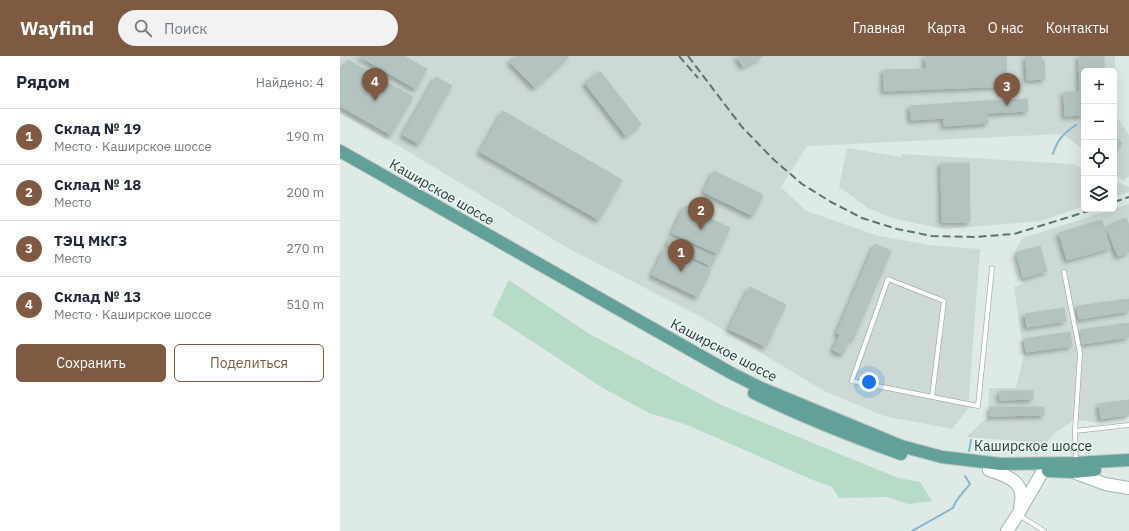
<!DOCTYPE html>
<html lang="ru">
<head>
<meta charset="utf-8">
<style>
  :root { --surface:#fff; --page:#f2f2f3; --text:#1f2937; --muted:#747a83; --line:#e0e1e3; --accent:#7e5a43 }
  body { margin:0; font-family:"IBM Plex Sans",sans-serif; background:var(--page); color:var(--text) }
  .controls { position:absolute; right:12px; top:12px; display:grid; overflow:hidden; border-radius:6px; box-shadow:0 4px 16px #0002 }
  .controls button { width:36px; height:36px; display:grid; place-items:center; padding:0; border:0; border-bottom:1px solid var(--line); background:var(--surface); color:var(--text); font:20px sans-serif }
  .you { position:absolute; left:529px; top:326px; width:14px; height:14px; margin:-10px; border:3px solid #fff; border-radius:50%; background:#1a73e8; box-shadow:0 0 0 6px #1a73e833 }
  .badge { display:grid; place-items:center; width:26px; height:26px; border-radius:50%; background:var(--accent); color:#fff; font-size:13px; font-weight:700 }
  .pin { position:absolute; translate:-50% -33px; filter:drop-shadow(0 1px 2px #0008) }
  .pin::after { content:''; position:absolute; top:21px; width:14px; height:12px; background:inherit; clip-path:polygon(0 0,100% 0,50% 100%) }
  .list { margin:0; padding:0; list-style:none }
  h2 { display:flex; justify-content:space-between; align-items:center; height:52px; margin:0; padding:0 16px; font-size:17px }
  h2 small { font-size:13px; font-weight:400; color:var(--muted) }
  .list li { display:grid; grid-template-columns:26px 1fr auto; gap:12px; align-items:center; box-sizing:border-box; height:56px; padding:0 16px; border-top:1px solid var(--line) }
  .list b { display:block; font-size:15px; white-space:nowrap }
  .list p { margin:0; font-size:13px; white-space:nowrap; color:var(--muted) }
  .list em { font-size:13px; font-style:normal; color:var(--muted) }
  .actions { display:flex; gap:8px; padding:12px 16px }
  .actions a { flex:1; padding:9px 0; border:1px solid var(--accent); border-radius:6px; text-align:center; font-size:14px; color:var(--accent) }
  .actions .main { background:var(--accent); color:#fff }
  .icon { flex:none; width:22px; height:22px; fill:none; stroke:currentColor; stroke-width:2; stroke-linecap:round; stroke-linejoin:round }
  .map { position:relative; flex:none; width:789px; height:475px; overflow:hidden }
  header { display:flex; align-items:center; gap:24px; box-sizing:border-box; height:56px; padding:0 20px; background:var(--accent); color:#fff }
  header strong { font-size:19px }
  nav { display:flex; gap:22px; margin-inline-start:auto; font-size:14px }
  .search { width:280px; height:36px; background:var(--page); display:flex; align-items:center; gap:10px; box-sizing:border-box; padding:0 14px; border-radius:22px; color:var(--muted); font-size:15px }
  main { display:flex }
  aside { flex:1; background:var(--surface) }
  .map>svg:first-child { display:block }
  .built { fill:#ccd9d5 }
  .green { fill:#b6dbc6 }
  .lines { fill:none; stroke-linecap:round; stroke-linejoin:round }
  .stream { stroke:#84b7d0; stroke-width:2 }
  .building { fill:#b3c4c0; stroke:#b0c3be; filter:url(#shadow) }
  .lane-casing { stroke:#a1b1ae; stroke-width:5.5 }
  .secondary-casing { stroke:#9db5b1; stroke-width:14 }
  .primary-casing { stroke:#bcc4c3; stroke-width:14 }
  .lane { stroke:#fff; stroke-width:4 }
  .secondary { stroke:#fff; stroke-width:12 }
  .primary { stroke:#62a09a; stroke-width:12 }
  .rail { stroke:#597572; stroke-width:2; stroke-dasharray:8 4; stroke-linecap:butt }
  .labels { text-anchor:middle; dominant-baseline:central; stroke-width:3; stroke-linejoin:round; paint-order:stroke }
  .street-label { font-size:14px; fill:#1f3936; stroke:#eef6f4 }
</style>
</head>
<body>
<header>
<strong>Wayfind</strong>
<div class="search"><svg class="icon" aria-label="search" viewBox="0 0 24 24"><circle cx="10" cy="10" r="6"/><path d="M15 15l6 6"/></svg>Поиск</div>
<nav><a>Главная</a><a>Карта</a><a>О нас</a><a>Контакты</a></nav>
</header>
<main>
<aside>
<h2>Рядом<small>Найдено: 4</small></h2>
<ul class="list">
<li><span class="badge">1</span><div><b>Склад № 19</b><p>Место · Каширское шоссе</p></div><em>190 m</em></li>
<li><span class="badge">2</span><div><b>Склад № 18</b><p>Место</p></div><em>200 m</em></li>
<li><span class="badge">3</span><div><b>ТЭЦ МКГЗ</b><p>Место</p></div><em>270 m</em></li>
<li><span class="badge">4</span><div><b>Склад № 13</b><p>Место · Каширское шоссе</p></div><em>510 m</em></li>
</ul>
<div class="actions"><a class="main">Сохранить</a><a>Поделиться</a></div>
</aside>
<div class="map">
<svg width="789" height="475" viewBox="0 0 789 475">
  <defs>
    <filter id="shadow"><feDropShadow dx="-3" dy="3" stdDeviation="2" flood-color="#0004"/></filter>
  </defs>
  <rect width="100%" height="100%" fill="#deeae6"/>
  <path class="built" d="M0,0H775L774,57L789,79V120L783,125L774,118V15H744V94L723,78L467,90L441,131L466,155L539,180L590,189L640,193L628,353L612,373L544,360L484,335L365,263L226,191L69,96L0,57Z
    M507,92L561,101V98L733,108L744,113V150L701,165L604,173L555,163L528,152L499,131Z
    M774,125L789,131V136L774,141Z
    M789,148V361L756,366L734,364L715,377L706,387L626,381L648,361L649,332H676L684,299L674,231L683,228L674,196L683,182Z"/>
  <path class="green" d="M169,224L248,277L381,349L558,422L580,426L592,445L569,448L546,441L499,442L492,431L473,424L347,369L309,357L263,332L152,259Z"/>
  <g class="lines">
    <path class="stream" d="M713,98C717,84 724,77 736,69
      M629,395L631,384
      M572,475L613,452C616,442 624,436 630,428L625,420"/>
  </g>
  <path class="building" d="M19,0H64L87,13L76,33Z
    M176,0H229L195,32L170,6Z
    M397,0H423L403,11Z
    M585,0H666L667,30L544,35V14L586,13Z
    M686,0H701V4H704L705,23L687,24Z
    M739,0H764V15H744V59L725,60L724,36H740Z
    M8,4L73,41L51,79L0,50V18Z
    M260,15L301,68L286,80L245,27Z
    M96,21L112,30L79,88L63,79Z
    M687,43L688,55L647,57L646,45Z
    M646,45L648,67L604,70V62L571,64L570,50Z
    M163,55L282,124L259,164L140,96Z
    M774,80L782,87L774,97Z
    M601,107H629L630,166H602Z
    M374,115L423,139L413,160L364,136Z
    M345,150L390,172L378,198L332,177Z
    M786,162L789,169V196L778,200L766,171Z
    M762,164L770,192L727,204L719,177Z
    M331,181L376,202L371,210L327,189Z
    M535,188L551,195L513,284L510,282L503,298L493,294L500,279L497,277Z
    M700,190L707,215L683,222L676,197Z
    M325,192L371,214L358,241L312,219Z
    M410,231L446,249L426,291L389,273Z
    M789,243V255L739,263L737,250Z
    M724,252L726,265L687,271L685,258Z
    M789,267V281L742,288L740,274Z
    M730,276L732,290L686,296L684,283Z
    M660,335H693V343L660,344Z
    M789,344V359L761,363L759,348Z
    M650,351H704V359L650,360Z"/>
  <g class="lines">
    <g class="lane-casing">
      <path id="lane" d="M724,216L740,297L735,375L736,406
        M592,341L604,245L548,223L512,325L638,350L652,212
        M735,375L789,369
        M679,459L704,475"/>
    </g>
    <g class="secondary-casing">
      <path id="secondary" d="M649,414C668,420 687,426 680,451
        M733,416L765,428L789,432
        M667,475L678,458L703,415"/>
    </g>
    <g class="primary-casing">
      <path id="primary" d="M0,95L391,317L421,332L561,390L602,401L661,408L736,407L789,404
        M414,337C462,361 511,380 561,398
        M708,415L733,416L755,414"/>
    </g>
    <use href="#lane" class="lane"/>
    <use href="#secondary" class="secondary"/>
    <use href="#primary" class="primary"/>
    <path class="rail" d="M339,0L358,22
      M348,0L402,71L433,103L462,128L491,146L522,162L557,173L592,180L634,181L674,178L755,153
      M774,146L789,141"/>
  </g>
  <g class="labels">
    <g class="street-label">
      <text transform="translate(102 136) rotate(30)">Каширское шоссе</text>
      <text transform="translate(384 294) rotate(28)">Каширское шоссе</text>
      <text x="693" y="390">Каширское шоссе</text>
    </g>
  </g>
</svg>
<div class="controls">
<button>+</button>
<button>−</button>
<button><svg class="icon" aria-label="locate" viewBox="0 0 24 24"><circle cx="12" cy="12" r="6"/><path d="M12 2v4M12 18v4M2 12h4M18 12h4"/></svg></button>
<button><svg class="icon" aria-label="layers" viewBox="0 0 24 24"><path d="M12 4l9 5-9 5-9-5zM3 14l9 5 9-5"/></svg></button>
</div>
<div class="you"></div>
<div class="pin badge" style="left:341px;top:216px">1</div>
<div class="pin badge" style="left:361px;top:174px">2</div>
<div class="pin badge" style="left:667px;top:50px">3</div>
<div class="pin badge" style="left:35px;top:45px">4</div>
</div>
</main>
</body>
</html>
